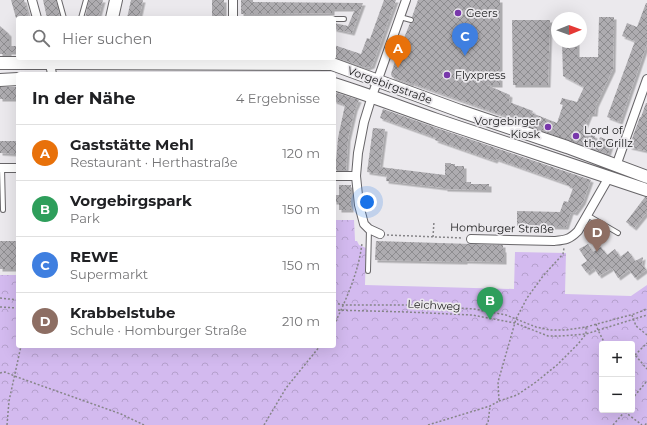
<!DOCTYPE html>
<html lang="de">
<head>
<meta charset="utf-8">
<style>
  :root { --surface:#fff; --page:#f6f6f6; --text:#202124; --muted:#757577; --line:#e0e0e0; --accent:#0b8043 }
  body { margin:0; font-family:Montserrat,sans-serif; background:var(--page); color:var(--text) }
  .controls { position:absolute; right:12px; bottom:12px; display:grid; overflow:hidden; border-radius:4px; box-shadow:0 4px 16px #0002 }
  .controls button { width:36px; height:36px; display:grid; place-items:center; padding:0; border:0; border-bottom:1px solid var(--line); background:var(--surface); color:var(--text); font:20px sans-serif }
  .compass { position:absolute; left:551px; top:12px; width:36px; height:36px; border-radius:50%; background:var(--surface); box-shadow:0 4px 16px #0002; rotate:89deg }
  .you { position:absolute; left:367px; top:202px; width:14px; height:14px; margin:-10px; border:3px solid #fff; border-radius:50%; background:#1a73e8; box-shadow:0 0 0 6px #1a73e833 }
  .badge { display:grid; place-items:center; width:26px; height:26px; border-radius:50%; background:var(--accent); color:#fff; font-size:13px; font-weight:700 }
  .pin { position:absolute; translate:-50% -33px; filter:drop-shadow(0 1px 2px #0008) }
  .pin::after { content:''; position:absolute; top:21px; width:14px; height:12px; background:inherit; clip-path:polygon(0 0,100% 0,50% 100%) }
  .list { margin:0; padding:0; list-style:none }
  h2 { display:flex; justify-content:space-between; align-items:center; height:52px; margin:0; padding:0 16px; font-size:17px }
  h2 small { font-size:13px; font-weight:400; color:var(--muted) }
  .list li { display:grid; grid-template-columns:26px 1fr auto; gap:12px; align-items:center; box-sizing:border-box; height:56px; padding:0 16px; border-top:1px solid var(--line) }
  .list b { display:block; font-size:15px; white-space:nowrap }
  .list p { margin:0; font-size:13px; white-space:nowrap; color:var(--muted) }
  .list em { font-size:13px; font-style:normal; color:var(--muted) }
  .icon { flex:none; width:22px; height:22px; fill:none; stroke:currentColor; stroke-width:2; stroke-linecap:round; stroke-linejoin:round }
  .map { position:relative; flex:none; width:647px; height:425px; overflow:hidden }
  .search { position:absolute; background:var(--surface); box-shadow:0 4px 16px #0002; left:16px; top:16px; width:320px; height:44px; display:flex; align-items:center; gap:10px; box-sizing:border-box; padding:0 14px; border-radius:4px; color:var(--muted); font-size:15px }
  .panel { position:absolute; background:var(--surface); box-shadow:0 4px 16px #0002; left:16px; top:72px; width:320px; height:276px; border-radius:4px }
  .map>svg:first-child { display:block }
  .park { fill:url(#park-crowns); fill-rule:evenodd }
  .building { fill:url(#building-cross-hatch); filter:url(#shadow) }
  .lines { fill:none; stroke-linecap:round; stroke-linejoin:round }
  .lane-casing { stroke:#676568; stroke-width:6 }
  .street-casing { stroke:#676568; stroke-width:10 }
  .secondary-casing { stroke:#676568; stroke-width:14 }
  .path { stroke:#868588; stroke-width:1.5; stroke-dasharray:2 2; stroke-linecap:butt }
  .lane { stroke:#fff; stroke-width:4 }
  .street { stroke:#fff; stroke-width:8 }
  .secondary { stroke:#fff; stroke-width:12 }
  .poi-dot { fill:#7837ab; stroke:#ebe9ed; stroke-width:1.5 }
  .labels { text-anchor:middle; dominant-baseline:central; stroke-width:3.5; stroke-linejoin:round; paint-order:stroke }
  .poi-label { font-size:11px; fill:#212122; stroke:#ebe9ed; text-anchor:start }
  .street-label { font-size:11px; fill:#212122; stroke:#ebe9ed }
</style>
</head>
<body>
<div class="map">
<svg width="647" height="425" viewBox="0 0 647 425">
  <defs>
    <pattern id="park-crowns" width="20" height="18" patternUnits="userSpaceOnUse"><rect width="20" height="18" fill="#d3baef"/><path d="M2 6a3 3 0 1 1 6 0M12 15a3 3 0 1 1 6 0" fill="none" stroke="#b5a0cd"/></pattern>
    <pattern id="building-cross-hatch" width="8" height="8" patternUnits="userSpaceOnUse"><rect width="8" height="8" fill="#aeacb0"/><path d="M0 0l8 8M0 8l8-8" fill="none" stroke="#8d8c8f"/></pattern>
    <filter id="shadow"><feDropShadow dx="2.5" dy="2.5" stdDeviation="0" flood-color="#0004"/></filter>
  </defs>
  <rect width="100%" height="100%" fill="#ebe9ed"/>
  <path class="park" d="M334,220H354L355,240V241H357L359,245L366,248L365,285L514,289L515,252L566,253L565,294L631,296L647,285V425H0V275H18V346H334ZM602,344H632V410H602Z"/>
  <path class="building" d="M11,0H24L29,18H16Z
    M43,0H56L60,18H47Z
    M89,0H103L98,18H85Z
    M131,0H143L139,18H127Z
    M212,0H224V18H212Z
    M241,0H253V2L363,3L352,33L334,29V23L348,26L355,9H332V13L241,14Z
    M384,0H396L372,66L367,68L334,57V45L361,54L367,38L370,39Z
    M418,0H500V85H487L510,95L509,102L533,111L532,113L557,123L563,105L560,104L562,98L577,102L584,87L563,76L562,42H577V57H598L599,17H614L613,69L596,105L595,114H590L583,131L595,136L594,149L505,118V116L411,83V84L392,77L391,74L401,42L402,43L410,23H412L414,21V19L412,17Z
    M646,3H647V44L620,122L607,117L635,41L622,36L627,23L637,27Z
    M512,20H550L548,85H513Z
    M0,26L9,34V46H18V52H9V54H0Z
    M0,87H18V99H0Z
    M334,92L359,100L355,109L348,139L346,170H334V161H336L338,138L345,105L334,101Z
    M646,103H647V151L629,147L640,117H641Z
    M383,109L434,127L591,180L583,202L575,213L571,212L566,227L517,226V211L560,212L564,201L568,202L573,188L567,185V184L496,159L495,161L435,140L436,138L380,118Z
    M373,128L385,129L380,167L445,175V163H451V164H455V166H464V182H471V184H489V190L445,189V188L386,181L387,175L367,172Z
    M600,137L612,142L608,154L595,150Z
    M0,141H18V154L0,153Z
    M339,185H351V210H339V202H334V195H339Z
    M645,197H647V212L634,228L626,222Z
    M0,241H18V269H0Z
    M376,241L503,245V250H504V262L465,261V262L375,260Z
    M588,244L593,252L601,247L607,255L615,249L620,257L628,251L635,261L643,257L642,264L646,270L635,278L629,270L618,278L612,268L599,276L594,268L587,273L581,265L587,261L579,249Z"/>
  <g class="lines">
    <g class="lane-casing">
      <path id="lane" d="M59,0L64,18
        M400,17L411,20
        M81,18L86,0
        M334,19H344
        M2,168L3,210
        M587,215L618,233
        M368,271L369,229"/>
    </g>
    <g class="street-casing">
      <path id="street" d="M32,0L37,18
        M233,18V0
        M49,59L52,74
        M616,166L647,79
        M0,168H18
        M334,176H356
        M380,234L369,229L364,224L359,205L356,176L358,153L364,122L372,96L406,0
        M471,239L554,241C565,240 569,240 578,231L609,177"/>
    </g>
    <g class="secondary-casing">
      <path id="secondary" d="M112,18L116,0
        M0,63H50L332,64L460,111L567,147L647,177
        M0,80L18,79
        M334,84C369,95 403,108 437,120C507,144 577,166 647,190"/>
    </g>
    <path class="path" d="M387,235L463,238
      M433,237L434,221
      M0,298L18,300
      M334,303L344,305H410L474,309L506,315L536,327L550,330H566L586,327L634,314L647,309
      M0,307L18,308
      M334,310L407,312L472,315L515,323L548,336H561L586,334L647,315
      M632,315L636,326L647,335
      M596,324L598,330L605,344
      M334,325C346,300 359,271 362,243
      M632,355H635L647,369
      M635,355L647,343
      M0,373L5,372L17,377L121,414L144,425
      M632,399L647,381
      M499,401L517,395L536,382L557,365L578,344L586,334V327
      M625,412L642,425
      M7,425L9,401L21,346
      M264,425L286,388L320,346
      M428,425L490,406L499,401L498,382L516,319L527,298L543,276L563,254L564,248
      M486,425L488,423L490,406
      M613,425L626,410
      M645,425L647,423"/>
    <use href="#lane" class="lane"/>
    <use href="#street" class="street"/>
    <use href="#secondary" class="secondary"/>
  </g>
  <g class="poi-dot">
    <circle cx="458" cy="13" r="4"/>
    <circle cx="447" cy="75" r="4"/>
    <circle cx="548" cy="127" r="4"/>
    <circle cx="576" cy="136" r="4"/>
  </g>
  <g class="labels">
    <g class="poi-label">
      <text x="466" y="13">Geers</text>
      <text x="455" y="75">Flyxpress</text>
      <text x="540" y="121" text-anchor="end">Vorgebirger<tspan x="540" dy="13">Kiosk</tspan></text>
      <text x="584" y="130">Lord of<tspan x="584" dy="13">the Grillz</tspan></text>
    </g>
    <g class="street-label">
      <text transform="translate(390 85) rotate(20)">Vorgebirgstraße</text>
      <text transform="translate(502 228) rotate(1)">Homburger Straße</text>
      <text transform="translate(434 305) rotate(3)">Leichweg</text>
    </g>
  </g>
</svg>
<div class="controls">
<button>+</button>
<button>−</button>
</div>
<svg class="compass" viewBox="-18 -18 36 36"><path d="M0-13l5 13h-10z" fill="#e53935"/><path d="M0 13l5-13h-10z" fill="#757577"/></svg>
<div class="you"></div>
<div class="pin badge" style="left:398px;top:68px;background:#e8710a">A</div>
<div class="pin badge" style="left:490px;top:320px;background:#2e9e5b">B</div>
<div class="pin badge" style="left:465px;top:56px;background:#3f7fe0">C</div>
<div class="pin badge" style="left:597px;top:252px;background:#8d6e63">D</div>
<div class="search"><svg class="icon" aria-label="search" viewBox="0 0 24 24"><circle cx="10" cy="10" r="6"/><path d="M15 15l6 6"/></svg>Hier suchen</div>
<section class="panel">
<h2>In der Nähe<small>4 Ergebnisse</small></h2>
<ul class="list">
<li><span class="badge" style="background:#e8710a">A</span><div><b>Gaststätte Mehl</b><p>Restaurant · Herthastraße</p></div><em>120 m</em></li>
<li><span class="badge" style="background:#2e9e5b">B</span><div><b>Vorgebirgspark</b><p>Park</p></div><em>150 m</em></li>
<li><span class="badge" style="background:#3f7fe0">C</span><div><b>REWE</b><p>Supermarkt</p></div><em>150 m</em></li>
<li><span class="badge" style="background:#8d6e63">D</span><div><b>Krabbelstube</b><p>Schule · Homburger Straße</p></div><em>210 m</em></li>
</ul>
</section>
</div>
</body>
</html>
